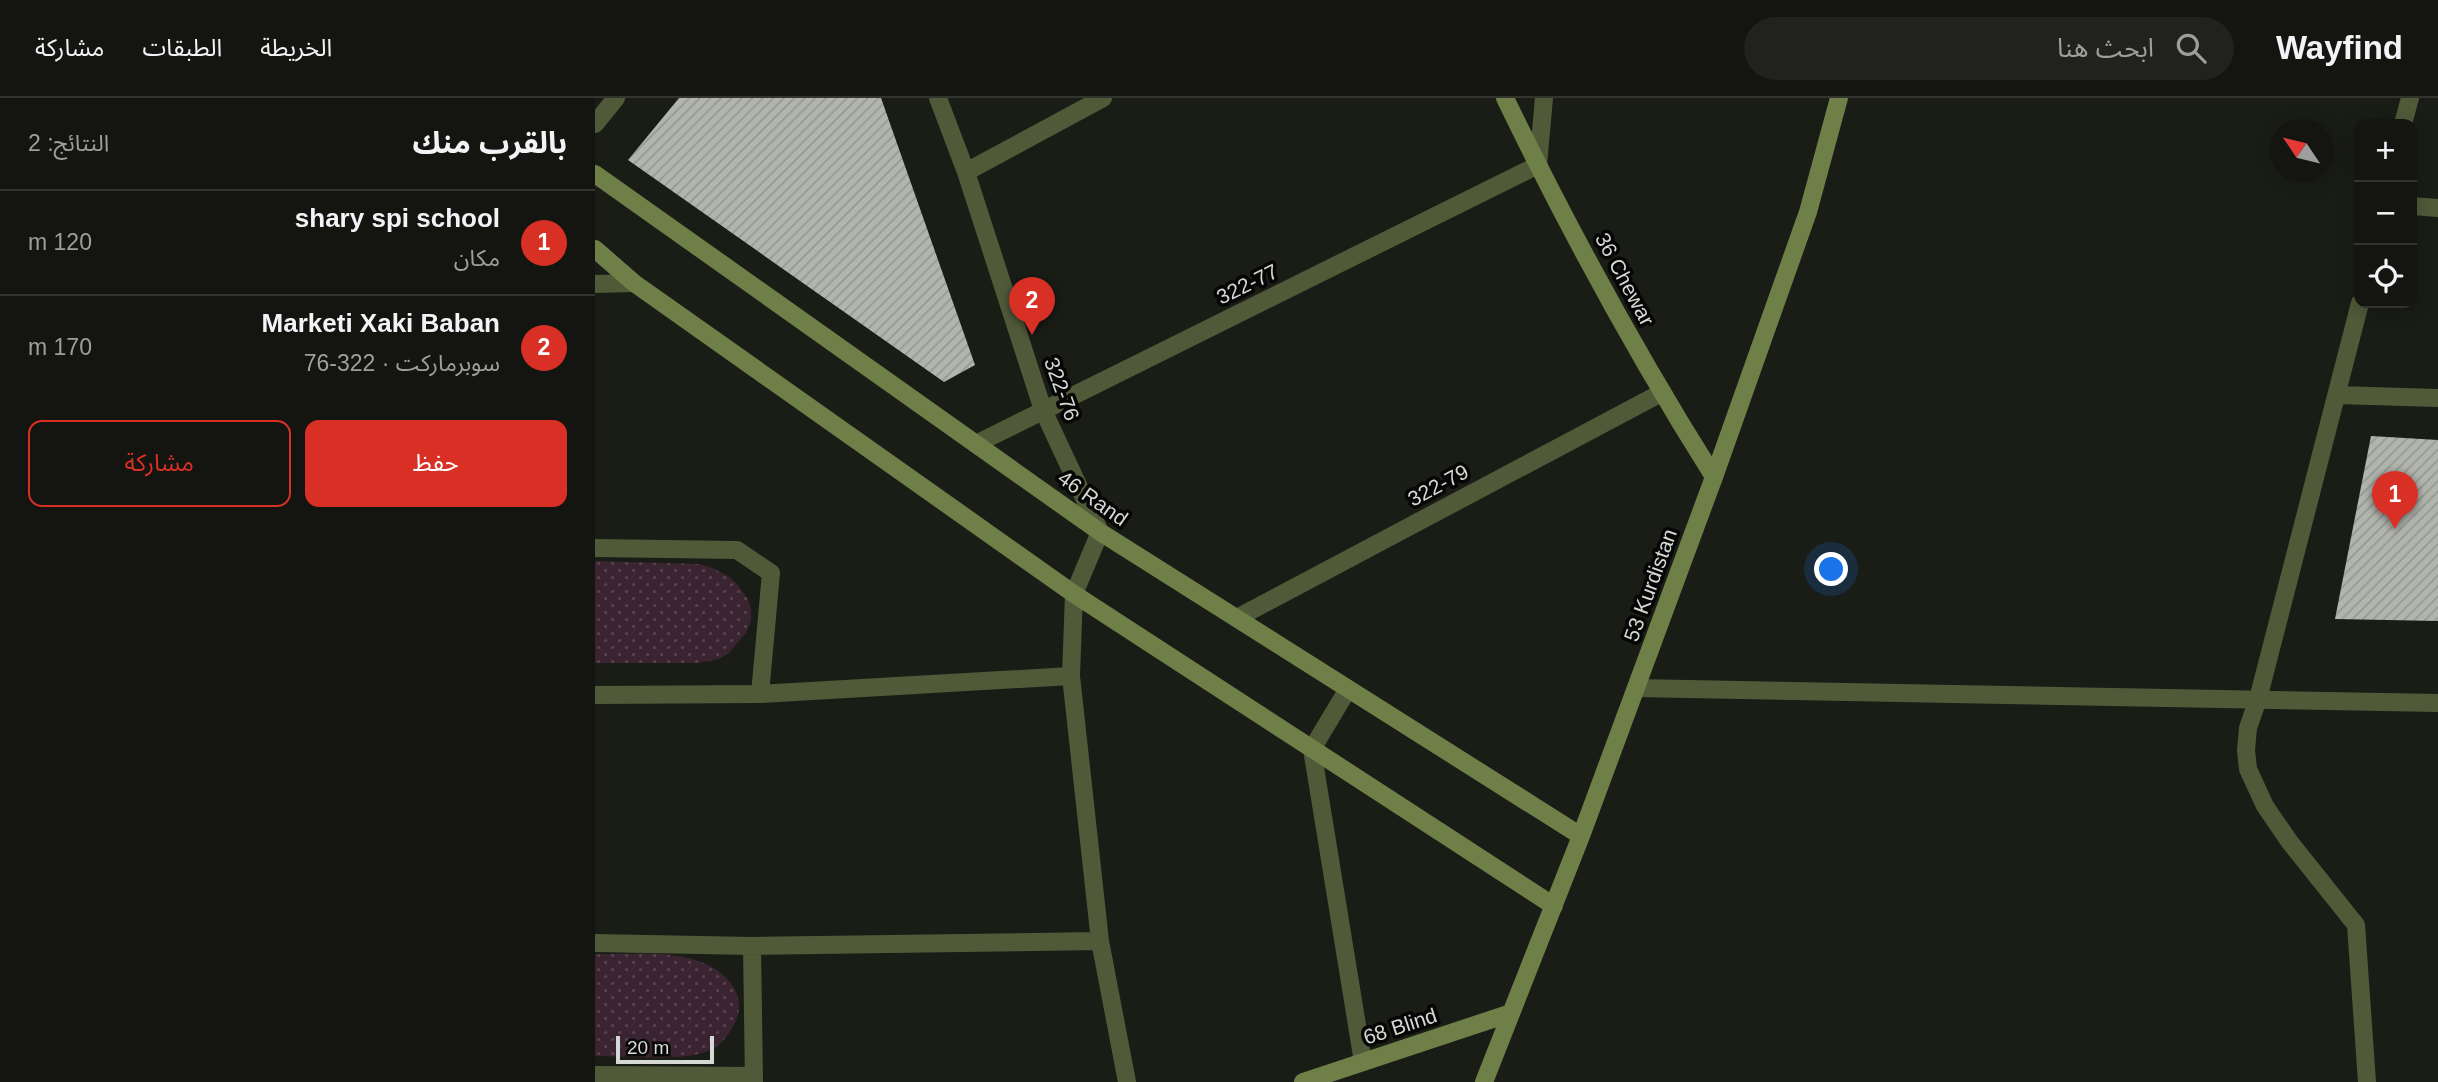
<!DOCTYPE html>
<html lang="ar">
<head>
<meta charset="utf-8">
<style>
  :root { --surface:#141510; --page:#21221e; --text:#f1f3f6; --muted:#9d9f9f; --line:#333430; --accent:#d93025 }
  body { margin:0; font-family:Helvetica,"Noto Sans Arabic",sans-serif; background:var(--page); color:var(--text); direction:rtl }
  .controls { position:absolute; right:21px; top:21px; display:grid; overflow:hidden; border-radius:14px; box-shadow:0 4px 18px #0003 }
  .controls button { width:63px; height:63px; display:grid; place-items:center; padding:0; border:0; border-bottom:2px solid var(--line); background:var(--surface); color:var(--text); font:35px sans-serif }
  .compass { position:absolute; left:1675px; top:21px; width:63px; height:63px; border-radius:50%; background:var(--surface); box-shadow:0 4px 18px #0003; rotate:305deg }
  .scale { position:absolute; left:21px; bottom:18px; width:98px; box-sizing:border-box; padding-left:7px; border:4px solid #d6d8d4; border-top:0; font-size:19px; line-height:24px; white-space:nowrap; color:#d6d8d4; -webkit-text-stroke:5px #050605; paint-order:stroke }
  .you { position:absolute; left:1237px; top:472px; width:24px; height:24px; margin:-18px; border:5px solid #fff; border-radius:50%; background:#1a73e8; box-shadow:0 0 0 10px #1a73e833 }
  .badge { display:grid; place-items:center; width:46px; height:46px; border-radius:50%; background:var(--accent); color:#fff; font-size:23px; font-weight:700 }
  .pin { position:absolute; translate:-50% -58px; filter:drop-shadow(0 2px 4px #0008) }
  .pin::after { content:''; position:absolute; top:37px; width:24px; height:21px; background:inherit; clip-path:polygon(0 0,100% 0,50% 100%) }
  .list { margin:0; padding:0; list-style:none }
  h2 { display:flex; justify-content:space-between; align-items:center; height:91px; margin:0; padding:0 28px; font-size:30px }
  h2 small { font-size:23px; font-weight:400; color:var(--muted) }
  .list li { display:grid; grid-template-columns:46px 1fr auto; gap:21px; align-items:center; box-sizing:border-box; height:105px; padding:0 28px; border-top:2px solid var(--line) }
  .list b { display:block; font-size:26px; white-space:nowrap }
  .list p { margin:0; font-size:23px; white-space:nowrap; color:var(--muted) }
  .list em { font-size:23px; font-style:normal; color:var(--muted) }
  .actions { display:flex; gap:14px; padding:21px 28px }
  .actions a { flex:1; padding:16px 0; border:2px solid var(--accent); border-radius:14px; text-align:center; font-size:24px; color:var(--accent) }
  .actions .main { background:var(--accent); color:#fff }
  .icon { flex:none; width:38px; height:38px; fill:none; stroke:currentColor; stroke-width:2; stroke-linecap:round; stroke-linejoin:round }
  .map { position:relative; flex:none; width:1843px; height:984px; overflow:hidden; direction:ltr }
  header { display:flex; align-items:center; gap:42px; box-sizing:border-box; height:98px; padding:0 35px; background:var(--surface); border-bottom:2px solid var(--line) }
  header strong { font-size:33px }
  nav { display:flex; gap:38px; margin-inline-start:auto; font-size:24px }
  .search { width:490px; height:63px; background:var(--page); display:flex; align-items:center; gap:18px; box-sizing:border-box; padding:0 24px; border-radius:38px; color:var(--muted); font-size:26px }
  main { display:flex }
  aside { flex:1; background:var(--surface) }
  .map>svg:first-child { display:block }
  .park { fill:url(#park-dots) }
  .building { fill:url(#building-hatch) }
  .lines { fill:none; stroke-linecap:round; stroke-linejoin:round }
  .lane { stroke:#505a39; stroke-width:18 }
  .street { stroke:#505a39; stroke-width:18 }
  .secondary { stroke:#6e7f48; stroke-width:18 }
  .labels { text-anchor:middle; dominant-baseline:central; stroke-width:7; stroke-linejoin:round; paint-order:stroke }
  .street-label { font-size:21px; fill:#d6d8d4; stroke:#050605 }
</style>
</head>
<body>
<header>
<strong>Wayfind</strong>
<div class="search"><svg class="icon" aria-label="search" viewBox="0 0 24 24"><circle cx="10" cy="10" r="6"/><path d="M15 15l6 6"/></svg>ابحث هنا</div>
<nav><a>الخريطة</a><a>الطبقات</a><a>مشاركة</a></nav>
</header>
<main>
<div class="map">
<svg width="1843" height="984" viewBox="0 0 1843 984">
  <defs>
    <pattern id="park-dots" width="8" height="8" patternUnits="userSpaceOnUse" patternTransform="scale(1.75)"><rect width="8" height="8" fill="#3b2431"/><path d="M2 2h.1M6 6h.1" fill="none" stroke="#57434e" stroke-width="1.8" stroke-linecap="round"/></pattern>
    <pattern id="building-hatch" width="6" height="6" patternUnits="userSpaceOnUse" patternTransform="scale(1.75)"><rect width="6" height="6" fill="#b2b5ae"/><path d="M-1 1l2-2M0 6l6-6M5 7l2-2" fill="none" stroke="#969892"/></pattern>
  </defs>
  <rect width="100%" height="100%" fill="#1a1c16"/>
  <path class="park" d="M0,463L105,466L115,469L133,478L141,485L153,501L156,511V523L151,535L133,556L124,561L103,565H0Z
    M0,856C42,857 102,848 133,882C142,892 146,904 143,917C139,931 127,948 113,953C88,964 29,958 0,958Z"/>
  <path class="building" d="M84,0H286L380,267L349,284L33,62Z
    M1776,338L1843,342V523L1740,521Z"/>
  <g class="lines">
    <path class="lane" d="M1663,601L1653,630L1651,652L1653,671L1670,708L1694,743L1761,827L1772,984"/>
    <path class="street" d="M343,0L371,74L448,312L505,434L479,496L476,578L505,843L532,984
      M0,26L21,0
      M1808,26L1815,0
      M371,74L508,0
      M1817,108L1843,110
      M0,186L39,185
      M1742,297L1843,300
      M381,346L943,67L949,0
      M0,450L142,452L176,475L165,596
      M642,520L1066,295
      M1041,590L1843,605
      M753,591L717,651L768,964
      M0,597L165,596L476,578
      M1663,601L1765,205
      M0,845L157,848L505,843
      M157,848L159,984
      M0,977L159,978"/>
    <path class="secondary" d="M910,0C973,130 1042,257 1119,379
      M0,76L505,434L986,738
      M0,151L39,185L479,496L959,808
      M708,984L916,915
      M889,984L986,738L1119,379L1213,114L1244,0"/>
  </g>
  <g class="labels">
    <g class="street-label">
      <text transform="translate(1030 181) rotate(62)">36 Chewar</text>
      <text transform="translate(652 186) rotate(-26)">322-77</text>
      <text transform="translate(467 291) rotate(70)">322-76</text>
      <text transform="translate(843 387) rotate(-28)">322-79</text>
      <text transform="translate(498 400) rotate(35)">46 Rand</text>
      <text transform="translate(1055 487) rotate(-70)">53 Kurdistan</text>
      <text transform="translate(805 928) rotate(-18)">68 Blind</text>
    </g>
  </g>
</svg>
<div class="controls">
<button>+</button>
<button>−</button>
<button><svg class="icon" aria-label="locate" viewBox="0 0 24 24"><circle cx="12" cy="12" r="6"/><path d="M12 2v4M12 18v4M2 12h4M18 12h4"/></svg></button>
</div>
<svg class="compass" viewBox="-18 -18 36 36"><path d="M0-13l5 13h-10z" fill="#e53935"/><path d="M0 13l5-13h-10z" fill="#9d9f9f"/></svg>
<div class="scale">20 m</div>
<div class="you"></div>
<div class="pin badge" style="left:1800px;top:431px">1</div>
<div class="pin badge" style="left:437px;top:237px">2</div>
</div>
<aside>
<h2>بالقرب منك<small>النتائج: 2</small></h2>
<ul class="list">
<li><span class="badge">1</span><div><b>shary spi school</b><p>مكان</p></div><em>120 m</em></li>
<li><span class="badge">2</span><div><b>Marketi Xaki Baban</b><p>سوبرماركت · 322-76</p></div><em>170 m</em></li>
</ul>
<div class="actions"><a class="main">حفظ</a><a>مشاركة</a></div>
</aside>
</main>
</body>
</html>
